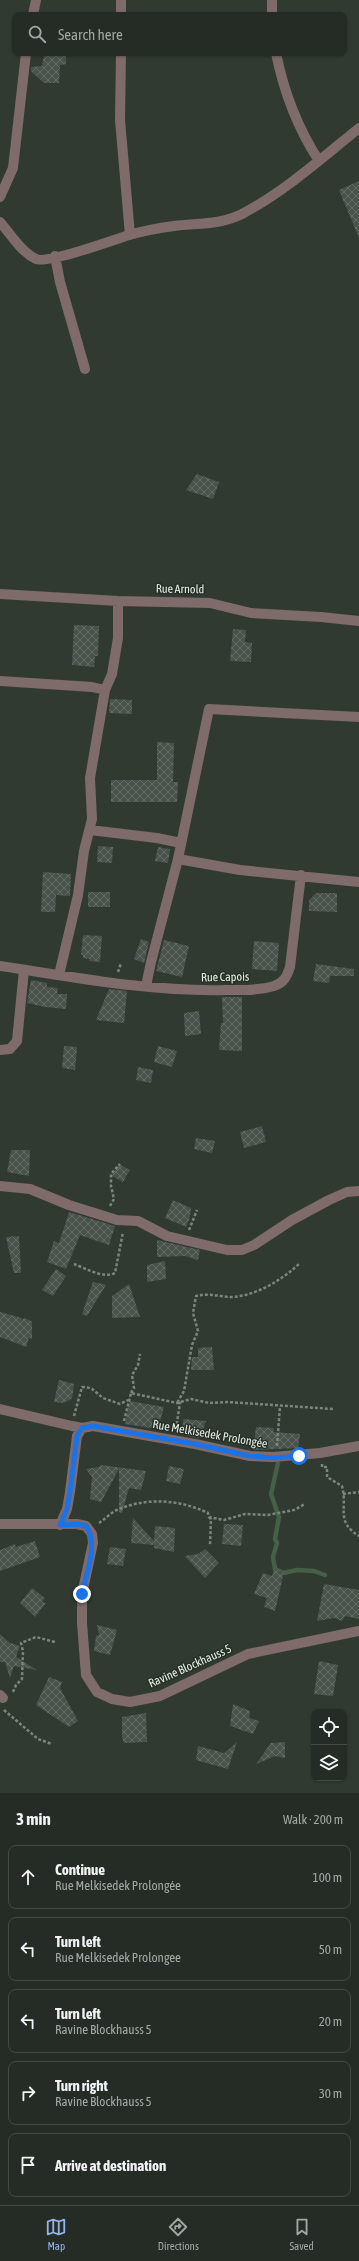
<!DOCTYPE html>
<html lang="en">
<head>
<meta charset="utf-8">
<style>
  :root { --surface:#252c25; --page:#313832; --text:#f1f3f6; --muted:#a3a7a7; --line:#424842; --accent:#95b2f1 }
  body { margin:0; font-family:"Asap Condensed",sans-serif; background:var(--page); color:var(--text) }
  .controls { position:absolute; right:12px; bottom:12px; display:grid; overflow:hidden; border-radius:8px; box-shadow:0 1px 3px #0004 }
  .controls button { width:36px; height:36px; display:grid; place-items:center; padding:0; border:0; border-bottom:1px solid var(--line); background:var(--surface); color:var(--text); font:20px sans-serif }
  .stop { position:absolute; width:12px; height:12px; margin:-9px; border:3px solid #1a73e8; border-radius:50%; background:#fff }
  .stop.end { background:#1a73e8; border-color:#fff; box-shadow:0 1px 4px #0008 }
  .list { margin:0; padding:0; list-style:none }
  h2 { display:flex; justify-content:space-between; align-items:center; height:52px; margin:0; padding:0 16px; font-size:17px }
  h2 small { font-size:13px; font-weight:400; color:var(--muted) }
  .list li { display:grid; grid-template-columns:26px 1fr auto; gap:12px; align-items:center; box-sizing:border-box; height:64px; margin:0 8px 8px; padding:0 8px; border:1px solid var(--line); border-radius:8px }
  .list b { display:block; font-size:15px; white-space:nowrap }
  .list p { margin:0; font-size:13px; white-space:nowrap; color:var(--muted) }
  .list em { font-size:13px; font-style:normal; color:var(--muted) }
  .icon { flex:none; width:22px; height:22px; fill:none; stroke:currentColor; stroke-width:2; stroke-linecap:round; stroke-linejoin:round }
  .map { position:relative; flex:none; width:359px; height:1793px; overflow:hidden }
  .search { position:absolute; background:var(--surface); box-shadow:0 1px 3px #0004; left:12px; right:12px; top:12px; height:44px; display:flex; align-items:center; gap:10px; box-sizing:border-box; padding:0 14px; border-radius:8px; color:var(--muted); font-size:15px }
  .sheet { height:412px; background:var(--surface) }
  nav { display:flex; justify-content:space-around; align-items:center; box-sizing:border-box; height:56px; border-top:1px solid var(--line); background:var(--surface); font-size:11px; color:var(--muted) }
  nav a { display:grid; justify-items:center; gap:2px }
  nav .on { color:var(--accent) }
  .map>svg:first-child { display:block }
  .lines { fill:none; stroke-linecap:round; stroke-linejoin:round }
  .stream { stroke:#446046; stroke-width:4.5 }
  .building { fill:url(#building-cross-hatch) }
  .path { stroke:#7d847d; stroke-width:2.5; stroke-dasharray:3 2; stroke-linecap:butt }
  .minor { stroke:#7e6b6a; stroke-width:10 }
  .route { stroke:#1a73e8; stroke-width:5 }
  .labels { text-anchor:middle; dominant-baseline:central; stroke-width:3; stroke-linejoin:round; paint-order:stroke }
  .street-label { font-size:12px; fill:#e7ece7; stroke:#273027 }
</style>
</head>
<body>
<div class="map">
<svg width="359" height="1793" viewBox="0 0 359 1793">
  <defs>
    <pattern id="building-cross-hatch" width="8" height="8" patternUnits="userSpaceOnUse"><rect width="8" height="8" fill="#4a534b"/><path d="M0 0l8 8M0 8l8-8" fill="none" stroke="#646c65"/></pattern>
  </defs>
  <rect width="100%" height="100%" fill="#313a31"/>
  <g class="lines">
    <path class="stream" d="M278,1463L271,1494L279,1517L275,1539L277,1543L273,1557L275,1569L283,1573L297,1570L314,1571L325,1575"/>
  </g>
  <path class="building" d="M66,53V64L60,65L59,83H44L31,71V67L42,66L44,55Z
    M359,181V238L339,190Z
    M197,474L219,482L213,499L186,490Z
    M74,625L99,626L98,656H95L94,667L72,665Z
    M233,629L246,630L245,642L252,643L251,662L230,661Z
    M110,699L132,700V714L109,713Z
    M157,742L174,743L173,782H178L177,802H111V780H157Z
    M98,846L113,847L112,863L97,862Z
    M158,847L170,849L168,863L155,861Z
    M43,872L71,874L70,896L56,895L55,912H41Z
    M88,892H110V907H88Z
    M316,893H337V912L309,911V900Z
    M83,935L102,936L100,962L89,961V959L83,958V955H81Z
    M141,939L149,942L144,963L134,959Z
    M164,940L189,946L182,977L156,971Z
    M254,941L279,943L277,971L252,969Z
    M316,964L354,969V976H330L329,983L313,981Z
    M31,980L47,983V987L58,988L57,994H67L66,1009L45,1007L27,1003Z
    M109,989L127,991L124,1023L96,1020Z
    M222,997H242V1051L219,1050L221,1023H223Z
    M199,1011L201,1034L185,1036L184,1013Z
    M64,1046L77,1047L75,1070L62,1068Z
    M158,1046L177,1051L172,1067L154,1062Z
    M138,1067L153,1070L151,1083L136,1080Z
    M262,1126L266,1142L244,1148L240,1132Z
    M196,1138L215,1141L212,1153L194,1149Z
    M11,1150H30L29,1176L7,1172Z
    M119,1164L130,1170L123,1182L112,1176Z
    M173,1200L191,1208L190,1217L186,1227L165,1218Z
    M69,1212L115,1226L109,1245L80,1235L66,1269L47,1262L54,1241L59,1243Z
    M19,1236L21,1273H14L6,1237Z
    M157,1240L200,1250L198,1260L185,1256L157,1257Z
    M165,1261L166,1279L147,1282V1265Z
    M56,1269L66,1276L53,1296L42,1290Z
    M93,1282L106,1285L87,1316L82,1314Z
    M129,1284L140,1317L112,1318V1296Z
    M0,1312L22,1318V1320L24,1318L32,1321V1339L29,1338L26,1347L0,1337Z
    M212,1347L214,1370H191L192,1357H198V1348Z
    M59,1380L74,1384L72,1399L63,1403L54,1402Z
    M130,1401L164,1407L158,1429L125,1424Z
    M183,1419L206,1421L200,1438L188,1436L183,1429Z
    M256,1427L274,1428L273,1432L300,1434L298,1448L253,1450Z
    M101,1465L146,1471L141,1490L129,1488L122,1513L119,1512V1469L101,1502L90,1499L92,1477L86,1469L99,1467Z
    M169,1466L184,1469L180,1484L166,1481Z
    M133,1518L154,1541L155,1526L175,1528L174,1552L154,1548V1545L131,1543Z
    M224,1524L243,1525L241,1546L222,1544Z
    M35,1541L40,1557L0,1571V1550L15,1544L16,1547Z
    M110,1547L126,1549L123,1566L107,1564Z
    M205,1549L219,1563L205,1578L185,1556L198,1554Z
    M274,1569L284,1572L275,1611L264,1607L267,1598L254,1594L263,1573L272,1576Z
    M324,1584L359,1590V1619L345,1616L342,1621L334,1618L317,1621Z
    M32,1588L45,1598L42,1602L46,1603L35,1617L20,1603Z
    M97,1625L117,1630L110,1655L94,1651L96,1636L99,1635Z
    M0,1634L10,1643L20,1646L16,1657L37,1670L14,1666L10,1678L5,1662H0Z
    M319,1661L338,1665L333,1696L314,1694Z
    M49,1677L62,1682L60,1688L78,1721L69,1727L36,1705Z
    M233,1704L250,1711L249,1718L259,1721L253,1734L230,1726Z
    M146,1713L147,1742L124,1743L122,1737V1717Z
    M237,1742L228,1769L196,1760L198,1746L224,1753Z
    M285,1742V1758L275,1756L256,1764L271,1743Z"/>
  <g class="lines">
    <path class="path" d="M118,972L121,963
      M110,1206L114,1199L111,1186V1174L120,1164
      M189,1230L197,1210
      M74,1264C85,1268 103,1279 115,1273L123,1232
      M131,1393L134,1388L132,1375L138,1365L140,1354
      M74,1416L82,1387L91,1388L103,1398L120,1404L128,1400
      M124,1421L131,1393L177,1403L191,1399L209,1403L228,1402L333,1409
      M176,1429L180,1403H177L184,1391L192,1345L198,1331L193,1313L196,1296C207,1293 218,1296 229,1297C255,1297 282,1280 300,1263
      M277,1446L280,1406
      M322,1464V1467H327V1477L342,1486C348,1509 335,1521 359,1536
      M343,1494L359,1492
      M209,1517L211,1519L210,1545
      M99,1523C105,1519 113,1511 119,1509C148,1497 181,1500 208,1513L209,1517L224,1520L245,1514L268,1515L294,1510L305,1504
      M13,1692L16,1685L22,1679L23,1651L21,1643L36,1637L55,1642
      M4,1710L38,1739L52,1744"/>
    <path class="minor" d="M272,0V15
      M33,15L36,0
      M121,15V0
      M121,53L120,120L130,235
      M276,53C284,93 297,127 319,161
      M0,197L13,168L26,53
      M0,222C10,233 21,252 36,259C47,264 114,240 129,235C143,231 159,228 174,226C198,223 220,225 242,214C285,191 321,159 359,128
      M55,256L60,282L85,369
      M0,594L118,601L210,603L251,613L321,617L359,621
      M0,681L92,687L105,690
      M90,830L157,838L181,843
      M178,859L240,870L359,882
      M0,966C74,977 150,992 225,990C241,990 258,991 274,986C284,983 287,976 290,967L301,875
      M59,975L78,895L84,851L92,819L90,778L105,690L112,674L118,638V601
      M146,986L151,962L178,859L209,709L359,717
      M0,1050L10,1049L17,1041L24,970
      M0,1186L30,1189L69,1205L117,1220L138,1221L167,1236L227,1250H242L254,1245L292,1220L329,1200L347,1192L359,1191
      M0,1409L72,1426L82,1428L93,1426L195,1444L250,1456L273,1457L320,1453L359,1446
      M0,1524H77L86,1526L92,1534L93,1543L82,1594V1623L86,1675L97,1692L112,1699L130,1702L160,1696L248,1654L359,1631
      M60,1525L67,1509L70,1492L77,1436L82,1428
      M0,1695L3,1698"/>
  </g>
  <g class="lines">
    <path class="route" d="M82,1594C86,1573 99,1545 86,1526L77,1524L60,1525L67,1509L70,1492L77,1436L82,1428L93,1426L195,1444L250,1456L273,1458L299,1456"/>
  </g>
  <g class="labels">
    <g class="street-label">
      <text transform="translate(180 589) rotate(1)">Rue Arnold</text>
      <text transform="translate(225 977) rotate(-1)">Rue Capois</text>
      <text transform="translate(210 1434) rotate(10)">Rue Melkisedek Prolongée</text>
      <text transform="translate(190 1666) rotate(-24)">Ravine Blockhauss 5</text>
    </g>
  </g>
</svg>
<div class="controls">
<button><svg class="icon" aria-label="locate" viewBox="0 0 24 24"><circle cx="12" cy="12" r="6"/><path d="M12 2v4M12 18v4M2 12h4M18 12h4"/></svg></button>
<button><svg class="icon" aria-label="layers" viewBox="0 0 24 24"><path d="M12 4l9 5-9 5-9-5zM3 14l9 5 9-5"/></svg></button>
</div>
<div class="stop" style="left:299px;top:1456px"></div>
<div class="stop end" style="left:82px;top:1594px"></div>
<div class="search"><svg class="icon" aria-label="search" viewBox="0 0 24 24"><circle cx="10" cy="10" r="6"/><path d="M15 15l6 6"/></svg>Search here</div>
</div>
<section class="sheet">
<h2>3 min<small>Walk · 200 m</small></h2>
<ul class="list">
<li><svg class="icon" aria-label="ahead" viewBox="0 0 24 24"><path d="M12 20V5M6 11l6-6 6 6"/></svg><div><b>Continue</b><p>Rue Melkisedek Prolongée</p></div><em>100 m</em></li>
<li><svg class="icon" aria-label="left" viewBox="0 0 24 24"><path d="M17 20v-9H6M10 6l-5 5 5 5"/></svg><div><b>Turn left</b><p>Rue Melkisedek Prolongee</p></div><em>50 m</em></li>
<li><svg class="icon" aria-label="left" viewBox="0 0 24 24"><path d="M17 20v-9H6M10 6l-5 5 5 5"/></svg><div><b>Turn left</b><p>Ravine Blockhauss 5</p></div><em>20 m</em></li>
<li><svg class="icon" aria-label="right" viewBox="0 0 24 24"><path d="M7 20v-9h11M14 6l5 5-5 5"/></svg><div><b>Turn right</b><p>Ravine Blockhauss 5</p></div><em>30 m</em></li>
<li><svg class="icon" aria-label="arrive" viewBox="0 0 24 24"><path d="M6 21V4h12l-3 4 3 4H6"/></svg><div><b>Arrive at destination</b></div></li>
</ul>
</section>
<nav>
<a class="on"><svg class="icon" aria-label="map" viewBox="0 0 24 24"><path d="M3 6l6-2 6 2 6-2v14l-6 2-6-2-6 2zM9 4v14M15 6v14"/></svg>Map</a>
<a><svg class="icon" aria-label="directions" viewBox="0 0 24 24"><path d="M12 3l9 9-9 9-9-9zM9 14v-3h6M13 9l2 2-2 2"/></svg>Directions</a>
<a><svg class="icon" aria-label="saved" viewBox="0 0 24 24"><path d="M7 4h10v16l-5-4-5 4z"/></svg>Saved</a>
</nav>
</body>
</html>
